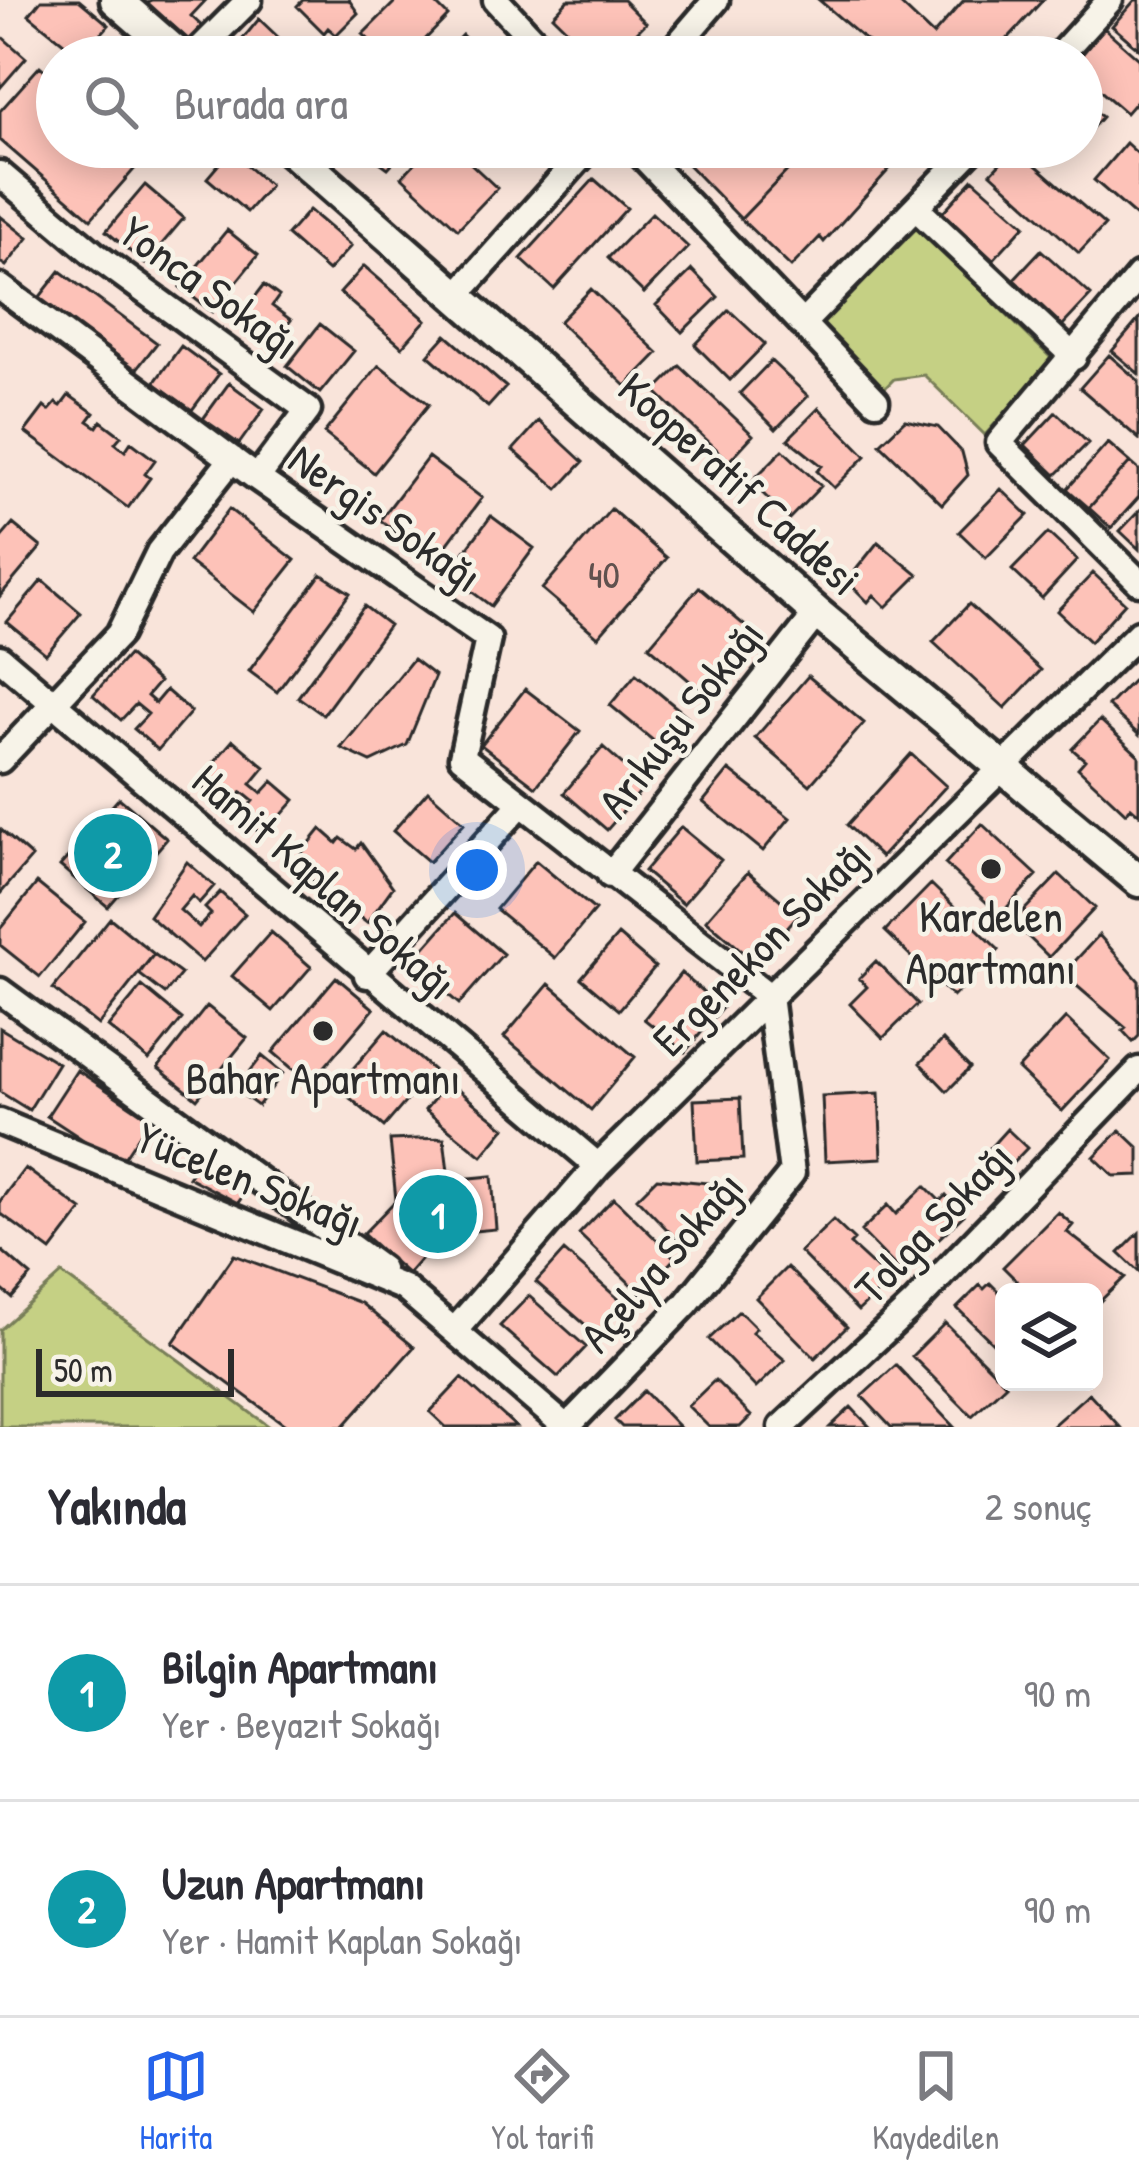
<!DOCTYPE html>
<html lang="tr">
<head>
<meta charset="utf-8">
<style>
  :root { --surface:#fff; --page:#f2f2f3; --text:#2b2b33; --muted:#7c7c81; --line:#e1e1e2; --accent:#2563eb }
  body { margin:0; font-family:"Patrick Hand",sans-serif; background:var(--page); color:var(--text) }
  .controls { position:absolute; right:36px; bottom:36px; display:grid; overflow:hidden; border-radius:18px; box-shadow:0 6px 30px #0003 }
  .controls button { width:108px; height:108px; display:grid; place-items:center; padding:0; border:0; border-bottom:3px solid var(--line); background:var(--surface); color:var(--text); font:60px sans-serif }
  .scale { position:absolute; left:36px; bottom:30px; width:198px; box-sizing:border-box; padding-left:12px; border:6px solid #2b2b2b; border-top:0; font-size:33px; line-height:42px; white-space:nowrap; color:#2b2b2b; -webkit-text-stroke:9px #f7f3e8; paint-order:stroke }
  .you { position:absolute; left:477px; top:870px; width:42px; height:42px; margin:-30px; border:9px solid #fff; border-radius:50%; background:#1a73e8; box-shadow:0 0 0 18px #1a73e833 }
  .badge { display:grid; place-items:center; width:78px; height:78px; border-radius:50%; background:var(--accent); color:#fff; font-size:39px; font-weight:700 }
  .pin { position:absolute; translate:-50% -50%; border:6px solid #fff; box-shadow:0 3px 12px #0006 }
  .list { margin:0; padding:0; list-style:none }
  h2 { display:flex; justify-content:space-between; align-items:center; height:156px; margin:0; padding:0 48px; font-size:51px }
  h2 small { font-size:39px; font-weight:400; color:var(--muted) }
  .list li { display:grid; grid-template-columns:78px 1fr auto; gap:36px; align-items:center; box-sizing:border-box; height:216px; padding:0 48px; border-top:3px solid var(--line) }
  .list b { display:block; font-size:45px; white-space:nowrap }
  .list p { margin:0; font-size:39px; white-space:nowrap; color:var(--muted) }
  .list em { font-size:39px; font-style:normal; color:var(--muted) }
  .icon { flex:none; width:66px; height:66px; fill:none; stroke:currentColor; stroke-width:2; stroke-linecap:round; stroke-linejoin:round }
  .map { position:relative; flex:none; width:1139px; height:1427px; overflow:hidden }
  .search { position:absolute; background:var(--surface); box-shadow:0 6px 30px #0003; left:36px; right:36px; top:36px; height:132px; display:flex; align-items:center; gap:30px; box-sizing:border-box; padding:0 42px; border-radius:66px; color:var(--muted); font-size:45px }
  .sheet { height:588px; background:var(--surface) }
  nav { display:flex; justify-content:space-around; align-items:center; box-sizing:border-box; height:168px; border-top:3px solid var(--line); background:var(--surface); font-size:33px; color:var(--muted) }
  nav a { display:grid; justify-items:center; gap:6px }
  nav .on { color:var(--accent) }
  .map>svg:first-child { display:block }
  .green { fill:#c5d084; stroke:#787e58; stroke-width:3 }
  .building { fill:#fdc2b8; stroke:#2b2b2b; stroke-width:3 }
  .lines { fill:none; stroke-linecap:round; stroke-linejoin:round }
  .minor-casing { stroke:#2b2b2b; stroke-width:33 }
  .tertiary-casing { stroke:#2b2b2b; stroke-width:39 }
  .minor { stroke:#f7f3e8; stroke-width:24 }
  .tertiary { stroke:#f7f3e8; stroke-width:30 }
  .poi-dot { fill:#2b2b2b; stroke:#f7f3e8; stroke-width:4.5 }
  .labels { text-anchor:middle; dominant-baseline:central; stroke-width:9; stroke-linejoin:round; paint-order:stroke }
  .number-label { font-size:39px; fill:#60514e }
  .street-label { font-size:45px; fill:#2b2b2b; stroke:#f7f3e8 }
  .poi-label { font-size:45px; fill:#2b2b2b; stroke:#f7f3e8 }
</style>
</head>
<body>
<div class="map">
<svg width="1139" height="1427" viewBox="0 0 1139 1427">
  <rect width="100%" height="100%" fill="#f9e4da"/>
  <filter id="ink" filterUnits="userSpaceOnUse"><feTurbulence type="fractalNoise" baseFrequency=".00833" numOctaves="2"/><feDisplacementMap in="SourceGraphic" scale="24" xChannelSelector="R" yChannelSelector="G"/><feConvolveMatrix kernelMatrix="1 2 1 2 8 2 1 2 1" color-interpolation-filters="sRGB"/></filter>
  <g filter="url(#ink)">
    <path class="green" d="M917,228L1052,359L985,435L924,375L894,379L880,393L818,327Z
      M62,1274L270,1427H0V1330Z"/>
    <path class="building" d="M41,0H79L109,25L81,57L29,15Z
      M151,0H206L191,16L205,29L192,43L148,3Z
      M303,0H349L358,13L336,35L328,28L324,33L297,6Z
      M397,0H432L448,16L408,57H387L363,34Z
      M568,0H623L646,23L612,57H595L553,16Z
      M819,0H896L933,35L964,0H1043L991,57H885Z
      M1135,0H1139V49L1112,26Z
      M259,19L299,57H228Z
      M1104,28L1139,59V98L1126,113L1082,75L1080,57Z
      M0,35L26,58L0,88Z
      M462,35L484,57H441Z
      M40,66L57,81V147H133L145,157L91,219L0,140V111Z
      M1082,100L1102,117L1082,139Z
      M1126,143L1139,155V219L1094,180Z
      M359,147H407L388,168Z
      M430,147H453L497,188L458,229L402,177Z
      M671,147H765L788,170L741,219Z
      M810,147H894L902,155L824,242L820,237L791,267L741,219Z
      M1015,147L1105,225L1079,253L991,173Z
      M230,151L270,186L247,212L207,178Z
      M594,179L627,208L554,289L521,259Z
      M973,179L1025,225L993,260L942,213Z
      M145,185L184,218L145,264L106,231Z
      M309,210L351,246L328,271L287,235Z
      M652,213L688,247L644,293L608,258Z
      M0,216L28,238L6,266L0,262Z
      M227,230L258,255L212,312L180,287Z
      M1041,250L1091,295L1062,326L1013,280Z
      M364,266L426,320L402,347L340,293Z
      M692,270L718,297L682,332L656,305Z
      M60,271L157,343L136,370L39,298Z
      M264,285L279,296L272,306L291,320L270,348L236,322Z
      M591,289L658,353L626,386L559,322Z
      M729,310L765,344L730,380L695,345Z
      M1139,319V374L1112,351Z
      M320,324L354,351L320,393L287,366Z
      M446,335L506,387L488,407L428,355Z
      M181,346L219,374L192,410L154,383Z
      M1109,355L1139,381V439L1080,388Z
      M771,361L808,396L776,429L740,393Z
      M379,365L429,404L374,473L324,433Z
      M680,366L753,435L729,461L655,391Z
      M229,383L264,409L239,444L203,419Z
      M69,395L94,413L88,421L97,427L101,421L121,436L115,443L125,451L131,442L155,460L145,474L150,478L128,508L25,432L44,407L49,411L56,403L61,406Z
      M819,408L866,456L834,488L817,471L822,466L788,439Z
      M1056,412L1088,443L1056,475L1025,445Z
      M905,420L938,427L962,452L968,475L942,504L880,444Z
      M539,421L583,462L558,489L513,450Z
      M1108,443L1130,462L1089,508L1067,489Z
      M783,450L821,486L789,519L751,482Z
      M428,457L482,498L435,561L380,520Z
      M1130,462L1139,470V497L1111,528L1089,508Z
      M1001,489L1028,515L986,558L959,532Z
      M229,509L295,560L254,612L189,562Z
      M611,509L667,558L598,637L542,589Z
      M1139,511V549L1120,531Z
      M491,516L534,548L491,606L448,574Z
      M13,524L41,547L0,596V539Z
      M1048,533L1077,560L1042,598L1012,570Z
      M878,542L918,575L886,607L874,595L868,602L847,581Z
      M1093,573L1125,603L1090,642L1057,611Z
      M321,574L350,593L277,692L249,671Z
      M42,580L81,613L46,654L7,622Z
      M699,587L757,636L706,695L649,646Z
      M969,604L1041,670L1005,708L933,642Z
      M364,606L389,625L323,715L298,697Z
      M128,655L159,682L147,696L155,703L166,690L191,712L158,750L134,729L148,714L136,704L121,720L93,695Z
      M413,659L435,676L407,745L371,762L341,748Z
      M636,674L688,717L662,748L610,705Z
      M1139,674V735L1108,706Z
      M808,676L864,723L810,785L755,738Z
      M525,689L580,731L536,787L481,745Z
      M1100,720L1139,756V814L1131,807L1126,813L1078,768L1085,760L1072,749Z
      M233,740L265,767L251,784L262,793L273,781L295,800L263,836L240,816L253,801L242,792L227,809L197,782Z
      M603,747L646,785L607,830L564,793Z
      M911,754L946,786L881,857L847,825Z
      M729,770L790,818L763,851L703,802Z
      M428,791L464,823L429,862L393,831Z
      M119,798L167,839L108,907L60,866Z
      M982,824L1037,875L1000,915L945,864Z
      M681,827L721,860L683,904L644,871Z
      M0,829L32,857L0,894Z
      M321,829L337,843L341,838L356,849L361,843L393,887L367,923L292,865Z
      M536,861L595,910L555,958L496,909Z
      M187,862L214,886L199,903L192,896L180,910L199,927L211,914L205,908L220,892L245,914L202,962L149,916Z
      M748,872L798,915L756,963L706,920Z
      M1059,874L1095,908L1049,957L1013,922Z
      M37,883L85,922L40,977L0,945V929Z
      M931,884L999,950L953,997L885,931Z
      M455,913L503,954L459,1004L411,963Z
      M110,918L154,954L98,1025L53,989Z
      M271,932L311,967L273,1011L232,976Z
      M618,935L655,967L619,1010L581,978Z
      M1099,935L1139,981V1036L1133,1042L1123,1031L1126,1028L1063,974Z
      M154,954L181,974L165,994L139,974Z
      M876,961L918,1004L883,1038L850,1004L867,987L859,978Z
      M681,973L722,1008L685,1052L644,1019Z
      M336,977L374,1009L310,1084L273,1052Z
      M549,984L635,1057L591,1110L504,1037Z
      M142,986L182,1019L149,1060L108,1027Z
      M207,1006L247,1038L197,1099L158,1068Z
      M1066,1018L1110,1060L1062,1111L1018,1069Z
      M0,1028L58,1063L29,1110L0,1092Z
      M386,1030L433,1070L384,1127L337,1087Z
      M943,1040L970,1068L947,1091L920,1063Z
      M262,1056L283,1073L258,1106L236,1090Z
      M77,1070L150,1119L120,1164L47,1116Z
      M448,1082L505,1128L482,1156L425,1110Z
      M879,1093L882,1158L825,1161L822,1096Z
      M740,1098L743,1159L697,1161L694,1100Z
      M1007,1129L1027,1148L1008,1168L988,1150Z
      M1120,1130L1139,1148V1175L1114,1176L1094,1157Z
      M444,1138L449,1180L492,1176L496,1229L443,1234L408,1274L363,1234L396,1200L390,1140Z
      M202,1156L249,1186L238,1203L188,1177Z
      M25,1168L82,1210L51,1251L0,1213V1201Z
      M657,1178L727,1185L736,1195L683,1246L637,1198Z
      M925,1186L940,1201L946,1195L964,1215L902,1273L861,1231L888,1205L896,1214Z
      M614,1198L675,1258L641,1294L579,1234Z
      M1058,1212L1073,1225L1067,1232L1125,1277L1094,1307V1292H1028L1003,1267Z
      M833,1220L854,1240L850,1244L890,1281L858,1311L800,1252Z
      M1139,1233V1272L1119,1253Z
      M0,1249L31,1276L12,1298L0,1288Z
      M564,1251L624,1304L597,1335L536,1282Z
      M234,1255L361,1303L414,1347L343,1427H288L173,1343Z
      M787,1267L847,1327L815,1358L756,1298Z
      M990,1283L1004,1297V1354L957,1308L980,1285L984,1289Z
      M529,1296L586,1347L558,1377L500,1326Z
      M739,1311L756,1328L752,1332L785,1360L756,1388L709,1339Z
      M945,1323L1006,1384L972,1416L912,1356Z
      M896,1365L954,1427H891L862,1396Z
      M462,1378L516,1427H446L430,1412Z
      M715,1380L751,1416L740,1427H709L688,1406Z
      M644,1391L679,1427H622L615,1420Z
      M1089,1393L1120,1427H1051Z
      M851,1407L870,1427H830Z"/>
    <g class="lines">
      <g class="minor-casing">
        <path id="minor" d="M496,0L549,57
          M192,57L249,0
          M667,57L716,0
          M1058,57L1110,0
          M634,147L876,401
          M0,174L94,254L308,410L257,478
          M917,209L1074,357
          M1139,276L999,443L1139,582
          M0,287L257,478L488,639L462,757L769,996L792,1173L686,1304L567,1427
          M459,293L590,147
          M802,324L974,147
          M0,658L598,1166
          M0,760L119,634L159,552L232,459
          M610,875L817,613
          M367,975L520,805
          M0,991L381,1269
          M0,1122L404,1288L566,1427
          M455,1330L598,1166L1139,633
          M782,1427L913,1305L1139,1070"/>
      </g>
      <g class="tertiary-casing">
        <path id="tertiary" d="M116,0L181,57
          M287,147L817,613L1139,881"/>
      </g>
      <use href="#minor" class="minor"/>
      <use href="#tertiary" class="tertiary"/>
    </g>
  </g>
  <g class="poi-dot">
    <circle cx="991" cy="869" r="12"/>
    <circle cx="323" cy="1031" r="12"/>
  </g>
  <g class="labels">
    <g class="number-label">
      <text x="604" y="573">40</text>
    </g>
    <g class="street-label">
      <text transform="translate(210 287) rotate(36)">Yonca Sokağı</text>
      <text transform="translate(740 483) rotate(42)">Kooperatif Caddesi</text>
      <text transform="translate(386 517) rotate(35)">Nergis Sokağı</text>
      <text transform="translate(680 718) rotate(-52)">Arıkuşu Sokağı</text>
      <text transform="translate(325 881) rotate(41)">Hamit Kaplan Sokağı</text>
      <text transform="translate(761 946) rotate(-45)">Ergenekon Sokağı</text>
      <text transform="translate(250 1179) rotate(22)">Yücelen Sokağı</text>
      <text transform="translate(933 1222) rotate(-46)">Tolga Sokağı</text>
      <text transform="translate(661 1261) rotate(-49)">Açelya Sokağı</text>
    </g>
    <g class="poi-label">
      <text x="991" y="915">Kardelen<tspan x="991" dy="52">Apartmanı</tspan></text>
      <text x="323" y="1077">Bahar Apartmanı</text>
    </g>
  </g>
</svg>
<div class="controls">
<button><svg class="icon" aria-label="layers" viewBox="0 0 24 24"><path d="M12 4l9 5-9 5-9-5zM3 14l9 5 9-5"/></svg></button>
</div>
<div class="scale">50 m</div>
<div class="you"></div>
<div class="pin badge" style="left:438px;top:1214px;background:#0f9aa8">1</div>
<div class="pin badge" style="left:113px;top:853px;background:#0f9aa8">2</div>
<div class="search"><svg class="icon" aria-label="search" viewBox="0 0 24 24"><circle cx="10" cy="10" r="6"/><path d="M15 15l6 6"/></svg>Burada ara</div>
</div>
<section class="sheet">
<h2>Yakında<small>2 sonuç</small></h2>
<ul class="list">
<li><span class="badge" style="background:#0f9aa8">1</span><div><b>Bilgin Apartmanı</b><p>Yer · Beyazıt Sokağı</p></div><em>90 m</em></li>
<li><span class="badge" style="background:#0f9aa8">2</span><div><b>Uzun Apartmanı</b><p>Yer · Hamit Kaplan Sokağı</p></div><em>90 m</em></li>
</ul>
</section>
<nav>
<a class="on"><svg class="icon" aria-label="map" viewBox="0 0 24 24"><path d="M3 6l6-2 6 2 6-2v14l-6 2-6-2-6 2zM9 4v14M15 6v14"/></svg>Harita</a>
<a><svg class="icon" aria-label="directions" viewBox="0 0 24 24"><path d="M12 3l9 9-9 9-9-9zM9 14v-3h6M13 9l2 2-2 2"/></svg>Yol tarifi</a>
<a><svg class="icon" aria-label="saved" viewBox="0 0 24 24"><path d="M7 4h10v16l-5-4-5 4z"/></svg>Kaydedilen</a>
</nav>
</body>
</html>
